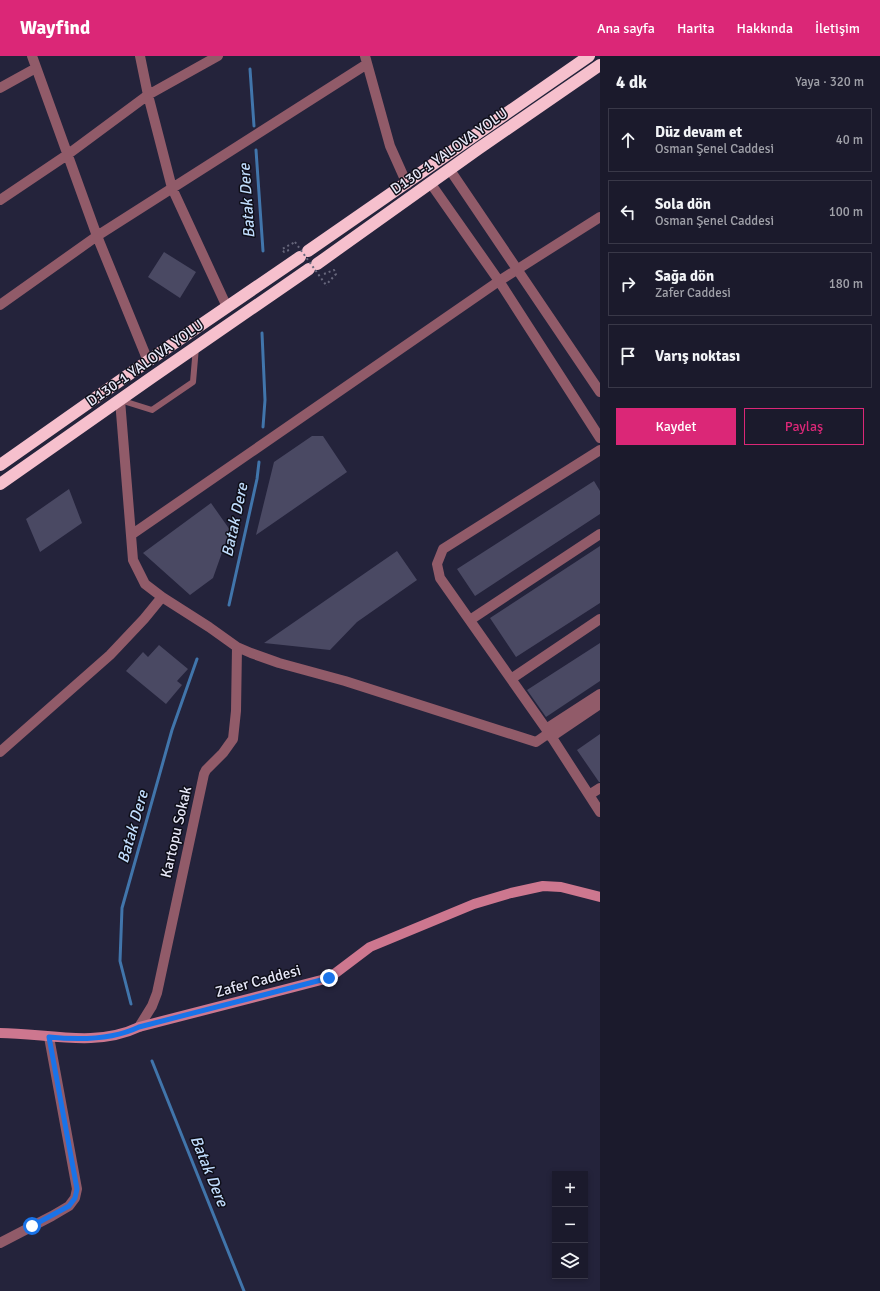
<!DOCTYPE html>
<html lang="tr">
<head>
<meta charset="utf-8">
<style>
  :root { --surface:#1b1a2c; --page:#242334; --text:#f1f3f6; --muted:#a0a1a9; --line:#393848; --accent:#db2777 }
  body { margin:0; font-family:Signika,sans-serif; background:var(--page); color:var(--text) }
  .controls { position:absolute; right:12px; bottom:12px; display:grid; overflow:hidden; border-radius:0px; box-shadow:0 2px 6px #0003 }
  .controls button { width:36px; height:36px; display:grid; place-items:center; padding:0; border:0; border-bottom:1px solid var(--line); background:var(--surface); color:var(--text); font:20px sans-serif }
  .stop { position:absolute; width:12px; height:12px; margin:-9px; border:3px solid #1a73e8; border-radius:50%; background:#fff }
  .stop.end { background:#1a73e8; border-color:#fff; box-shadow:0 1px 4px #0008 }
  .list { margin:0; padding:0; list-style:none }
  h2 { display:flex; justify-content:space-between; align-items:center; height:52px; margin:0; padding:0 16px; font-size:17px }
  h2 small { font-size:13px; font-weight:400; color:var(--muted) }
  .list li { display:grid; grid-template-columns:26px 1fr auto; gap:12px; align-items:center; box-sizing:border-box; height:64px; margin:0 8px 8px; padding:0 8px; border:1px solid var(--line); border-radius:0px }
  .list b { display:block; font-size:15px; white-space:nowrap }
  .list p { margin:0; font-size:13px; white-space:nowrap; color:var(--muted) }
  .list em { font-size:13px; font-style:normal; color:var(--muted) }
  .actions { display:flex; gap:8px; padding:12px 16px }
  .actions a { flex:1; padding:9px 0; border:1px solid var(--accent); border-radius:0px; text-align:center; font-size:14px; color:var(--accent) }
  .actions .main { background:var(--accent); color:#fff }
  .icon { flex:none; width:22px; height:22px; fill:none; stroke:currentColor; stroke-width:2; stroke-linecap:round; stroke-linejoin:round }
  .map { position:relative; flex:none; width:600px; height:1235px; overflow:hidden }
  header { display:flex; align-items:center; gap:24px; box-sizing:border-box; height:56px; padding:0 20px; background:var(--accent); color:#fff }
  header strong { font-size:19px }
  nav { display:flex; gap:22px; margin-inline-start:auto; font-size:14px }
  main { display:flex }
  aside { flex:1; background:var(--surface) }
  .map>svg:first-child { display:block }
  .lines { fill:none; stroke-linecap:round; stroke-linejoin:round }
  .stream { stroke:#4175ab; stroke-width:3 }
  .building { fill:#4a4963 }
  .path { stroke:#67677c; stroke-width:2; stroke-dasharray:2 3; stroke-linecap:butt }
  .lane { stroke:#915b69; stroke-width:6 }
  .street { stroke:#915b69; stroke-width:10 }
  .secondary { stroke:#cd778f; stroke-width:10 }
  .highway { stroke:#f6c0cd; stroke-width:12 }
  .path-bridge { stroke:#67677c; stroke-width:2; stroke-dasharray:2 3; stroke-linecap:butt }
  .route { stroke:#1a73e8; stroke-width:5 }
  .labels { text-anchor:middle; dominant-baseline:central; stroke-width:3; stroke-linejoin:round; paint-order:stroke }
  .street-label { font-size:15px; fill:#e6e7f7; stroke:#0e0e18 }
  .water-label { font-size:16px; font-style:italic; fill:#bfdbfb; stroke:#0e0e18 }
</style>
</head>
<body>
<header>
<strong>Wayfind</strong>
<nav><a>Ana sayfa</a><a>Harita</a><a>Hakkında</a><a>İletişim</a></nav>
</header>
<main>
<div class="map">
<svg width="600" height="1235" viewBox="0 0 600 1235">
  <rect width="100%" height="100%" fill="#24233b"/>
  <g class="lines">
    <path class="stream" d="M250,13L254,70
      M256,94L263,195
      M262,277L265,344L263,371
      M229,549L257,423L259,406
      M131,948L120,905L122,852L172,674L197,603
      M152,1005L244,1235"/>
  </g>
  <path class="building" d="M164,196L196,216L180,242L148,221Z
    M312,380H323L347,416L256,479L274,406Z
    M594,425L600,435V458L475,540L457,513Z
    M69,433L82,467L40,496L26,463Z
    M211,447L230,474L213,522L190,539L143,497Z
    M600,490V547L516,601L490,562Z
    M397,495L417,524L357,566L330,594L264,587Z
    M600,587V625L546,661L527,634Z
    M159,589L188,613L177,625L182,629L166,648L126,615L143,596L148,601Z
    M600,678V726H599L577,694Z"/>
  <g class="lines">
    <path class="path" d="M289,194L284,196L282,193L295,186
      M324,218L334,214L336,218L326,229"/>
    <path class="lane" d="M120,344L152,354L193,326L196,291"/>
    <path class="street" d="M32,0L97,180L148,305
      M140,0L148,39L172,132L227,251
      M365,0L390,90L407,128
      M0,32L36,12
      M450,114L600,336
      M431,128L499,225L600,382
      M0,144L67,99L148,39L218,0
      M0,249L97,180L367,8
      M120,344L133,504L145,528L162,541L209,571L237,591L251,597L279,607L345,625L536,686L549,677
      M600,394L443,493L437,508L440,522L549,677L600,756
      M131,479L499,225L600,161
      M470,564L600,478
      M511,623L600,563
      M546,673L600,638
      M551,681L600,648
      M0,696L110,599L144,563L162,541
      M589,739L600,732
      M139,971L152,950L157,937L204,718L206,714L223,697L233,683L236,655L237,591
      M0,1187L52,1160L69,1150L75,1142L77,1133L49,981"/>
    <path class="secondary" d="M0,977C46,977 95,992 139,971L329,922L370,891L474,848L511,837L543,830L561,831L600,841"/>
    <path class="highway" d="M308,195L589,0
      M317,208L478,93L600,9
      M0,409L148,305L300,201
      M0,428L151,322L309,213"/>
    <path class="path-bridge" d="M295,186L326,229"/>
  </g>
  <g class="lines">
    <path class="route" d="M32,1170L69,1150L75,1142L77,1133L49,981C78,984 112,984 139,971L329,922"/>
  </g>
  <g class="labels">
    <g class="street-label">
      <text transform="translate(449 95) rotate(-35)">D130-1 YALOVA YOLU</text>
      <text transform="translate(145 307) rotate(-35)">D130-1 YALOVA YOLU</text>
      <text transform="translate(176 776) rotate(-77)">Kartopu Sokak</text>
      <text transform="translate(258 925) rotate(-15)">Zafer Caddesi</text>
    </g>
    <g class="water-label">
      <text transform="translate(247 145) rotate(-94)">Batak Dere</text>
      <text transform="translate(235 464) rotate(-78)">Batak Dere</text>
      <text transform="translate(133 771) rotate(-74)">Batak Dere</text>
      <text transform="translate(209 1115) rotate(68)">Batak Dere</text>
    </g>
  </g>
</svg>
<div class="controls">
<button>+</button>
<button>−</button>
<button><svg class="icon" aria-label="layers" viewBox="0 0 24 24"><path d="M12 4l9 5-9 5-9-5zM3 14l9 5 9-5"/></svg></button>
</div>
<div class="stop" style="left:32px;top:1170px"></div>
<div class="stop end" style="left:329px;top:922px"></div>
</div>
<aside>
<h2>4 dk<small>Yaya · 320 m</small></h2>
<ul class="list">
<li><svg class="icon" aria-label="ahead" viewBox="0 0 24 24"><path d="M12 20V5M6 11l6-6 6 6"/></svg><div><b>Düz devam et</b><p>Osman Şenel Caddesi</p></div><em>40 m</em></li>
<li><svg class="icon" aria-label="left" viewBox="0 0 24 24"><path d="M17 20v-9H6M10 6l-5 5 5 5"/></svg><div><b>Sola dön</b><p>Osman Şenel Caddesi</p></div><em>100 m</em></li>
<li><svg class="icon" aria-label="right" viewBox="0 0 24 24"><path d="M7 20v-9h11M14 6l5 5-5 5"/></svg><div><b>Sağa dön</b><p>Zafer Caddesi</p></div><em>180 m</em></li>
<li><svg class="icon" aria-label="arrive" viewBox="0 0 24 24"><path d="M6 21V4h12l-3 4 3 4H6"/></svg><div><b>Varış noktası</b></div></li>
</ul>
<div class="actions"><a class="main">Kaydet</a><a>Paylaş</a></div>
</aside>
</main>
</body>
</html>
